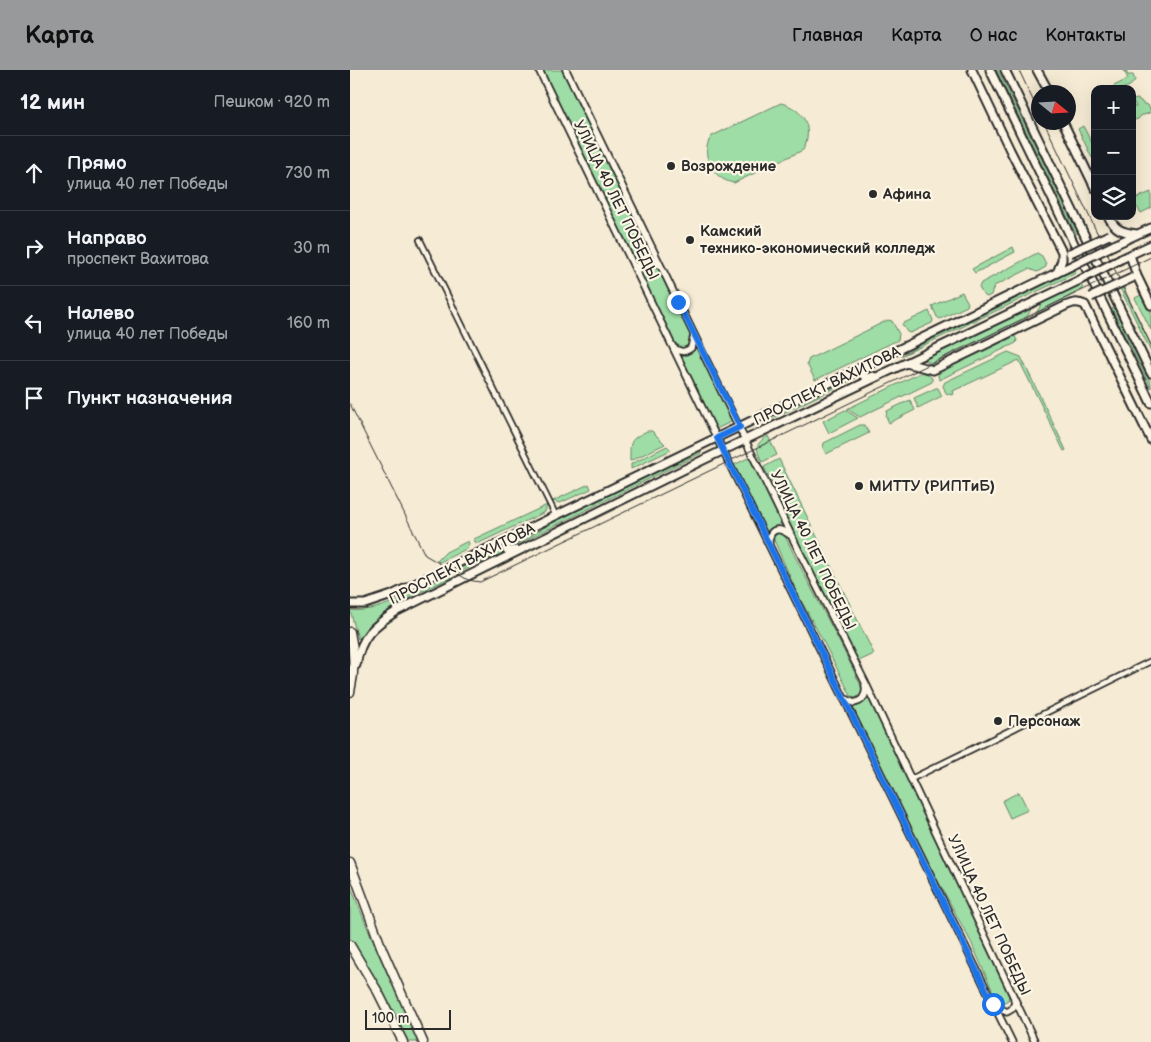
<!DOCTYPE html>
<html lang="ru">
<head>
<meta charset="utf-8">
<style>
  :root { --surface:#171b24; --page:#20242c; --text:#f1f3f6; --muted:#9ea1a6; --line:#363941; --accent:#98999b }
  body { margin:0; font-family:"Balsamiq Sans",sans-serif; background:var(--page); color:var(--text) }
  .controls { position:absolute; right:15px; top:15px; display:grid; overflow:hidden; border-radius:10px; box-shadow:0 5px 20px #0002 }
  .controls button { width:45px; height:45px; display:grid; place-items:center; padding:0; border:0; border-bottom:1px solid var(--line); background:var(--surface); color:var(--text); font:25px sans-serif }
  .compass { position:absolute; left:681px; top:15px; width:45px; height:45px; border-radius:50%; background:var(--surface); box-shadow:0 5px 20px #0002; rotate:108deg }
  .scale { position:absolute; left:15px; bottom:12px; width:86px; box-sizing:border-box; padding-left:5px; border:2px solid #2b2b2b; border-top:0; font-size:14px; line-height:18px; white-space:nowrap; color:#2b2b2b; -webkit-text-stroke:4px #fcf5e5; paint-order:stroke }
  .stop { position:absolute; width:15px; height:15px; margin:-11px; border:4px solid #1a73e8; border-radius:50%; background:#fff }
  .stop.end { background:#1a73e8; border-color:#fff; box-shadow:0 1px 5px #0008 }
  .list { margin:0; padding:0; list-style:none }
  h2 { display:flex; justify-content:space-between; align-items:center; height:65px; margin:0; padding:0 20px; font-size:21px }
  h2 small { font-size:16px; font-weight:400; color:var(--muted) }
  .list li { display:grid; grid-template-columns:32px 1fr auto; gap:15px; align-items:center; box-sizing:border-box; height:75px; padding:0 20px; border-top:1px solid var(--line) }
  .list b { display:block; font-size:19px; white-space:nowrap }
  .list p { margin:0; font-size:16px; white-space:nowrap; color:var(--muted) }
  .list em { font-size:16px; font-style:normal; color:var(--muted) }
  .icon { flex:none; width:28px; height:28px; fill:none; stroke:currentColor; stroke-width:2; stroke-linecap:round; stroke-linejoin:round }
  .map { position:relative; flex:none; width:801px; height:972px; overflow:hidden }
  header { display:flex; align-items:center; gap:30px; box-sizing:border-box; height:70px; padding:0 25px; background:var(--accent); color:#111 }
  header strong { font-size:24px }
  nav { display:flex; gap:28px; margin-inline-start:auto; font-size:18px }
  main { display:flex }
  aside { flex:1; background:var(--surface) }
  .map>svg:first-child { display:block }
  .green { fill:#9edda5; stroke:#648468 }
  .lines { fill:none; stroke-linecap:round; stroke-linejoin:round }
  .minor-casing { stroke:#2b2b2b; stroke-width:8 }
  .tertiary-casing { stroke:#2b2b2b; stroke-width:9 }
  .secondary-casing { stroke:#2b2b2b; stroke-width:11 }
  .primary-casing { stroke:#2b2b2b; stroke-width:11 }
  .minor { stroke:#fcf5e5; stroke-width:4.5 }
  .tertiary { stroke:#fcf5e5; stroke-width:5.5 }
  .secondary { stroke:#fcf5e5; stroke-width:7 }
  .primary { stroke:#fcf5e5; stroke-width:8 }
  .tram { stroke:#2b2b2b; stroke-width:1 }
  .secondary-bridge-casing { stroke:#2b2b2b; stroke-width:11; stroke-linecap:butt }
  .secondary-bridge { stroke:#fcf5e5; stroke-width:7 }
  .route { stroke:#1a73e8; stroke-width:6 }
  .poi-dot { fill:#2b2b2b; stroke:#fcf5e5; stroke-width:2 }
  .labels { text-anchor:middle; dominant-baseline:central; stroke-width:4.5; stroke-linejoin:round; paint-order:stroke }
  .poi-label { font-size:15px; font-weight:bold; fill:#2b2b2b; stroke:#fcf5e5; text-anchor:start }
  .street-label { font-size:15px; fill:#2b2b2b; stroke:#fcf5e5 }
</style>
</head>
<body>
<header>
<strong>Карта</strong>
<nav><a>Главная</a><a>Карта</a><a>О нас</a><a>Контакты</a></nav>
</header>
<main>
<aside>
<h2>12 мин<small>Пешком · 920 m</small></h2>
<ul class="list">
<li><svg class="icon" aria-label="ahead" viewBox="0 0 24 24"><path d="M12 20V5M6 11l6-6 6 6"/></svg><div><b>Прямо</b><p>улица 40 лет Победы</p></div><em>730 m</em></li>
<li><svg class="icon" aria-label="right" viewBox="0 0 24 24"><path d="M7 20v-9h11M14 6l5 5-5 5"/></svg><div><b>Направо</b><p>проспект Вахитова</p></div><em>30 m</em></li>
<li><svg class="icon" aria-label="left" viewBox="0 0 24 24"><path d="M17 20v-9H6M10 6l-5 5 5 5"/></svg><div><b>Налево</b><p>улица 40 лет Победы</p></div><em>160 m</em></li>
<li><svg class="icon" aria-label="arrive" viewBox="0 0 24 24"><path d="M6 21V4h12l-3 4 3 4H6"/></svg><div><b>Пункт назначения</b></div></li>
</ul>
</aside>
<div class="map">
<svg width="801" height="972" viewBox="0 0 801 972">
  <rect width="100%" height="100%" fill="#f6ebd4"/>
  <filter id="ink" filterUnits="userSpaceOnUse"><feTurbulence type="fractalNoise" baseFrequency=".02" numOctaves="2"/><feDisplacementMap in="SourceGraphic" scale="10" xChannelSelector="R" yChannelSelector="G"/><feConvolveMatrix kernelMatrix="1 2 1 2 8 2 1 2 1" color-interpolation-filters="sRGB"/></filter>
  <g filter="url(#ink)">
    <path class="green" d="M193,0H212L301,185L290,182L286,185L285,192Z
      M646,0H648L728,163L726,164Z
      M774,0H778L776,2L778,5H783L785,10C780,20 768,19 758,19L778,9Z
      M787,29L791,31L793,34L798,35L801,42L794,45H792L788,49L785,50L782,48V33L784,37H786L783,30Z
      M431,33C454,39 464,58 453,80L384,113C363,110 348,83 362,66Z
      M733,56L745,79V87L742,88L728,59Z
      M801,122V138L791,143L782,130Z
      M663,177L665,182L625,203L622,199Z
      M687,183L692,186L696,194V197L687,202L679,199L644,216L641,225L637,227L633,225L629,217L631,213Z
      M297,194H303L307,197L341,265V270L337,277L332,278L324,272L290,201L292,197Z
      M725,200L726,203L551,286L570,275Z
      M731,214L733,219L686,243L693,232Z
      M772,217L801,275V282L770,218Z
      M612,222L618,233L617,236L590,249L587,247L582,236Z
      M791,225H794L801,239V260L785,228Z
      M682,237L677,247L582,293L573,290Z
      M764,238L801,313V318L762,239Z
      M579,241L583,250L582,253L560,263L557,262L552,254Z
      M538,250L542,251L549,264L548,270L465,310L457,294L459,289Z
      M662,265H664L667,270L666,273L589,310L588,305L591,298Z
      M346,277L383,351L366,359L331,285L341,283Z
      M658,282L671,287L716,380L714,381L669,290L603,321L604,324L602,325L596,323L593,316L595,312Z
      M574,301L582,308V312L510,347L497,339Z
      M508,303L510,306L419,350L417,347Z
      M586,318H588L592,326L568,338L564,328Z
      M560,330L565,340L539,353L536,346L537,341Z
      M495,340L508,348L479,363L473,351Z
      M510,355H514L519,363L476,384L473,377L474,373Z
      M297,361H302L315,374L280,391C280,371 279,370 297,361Z
      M418,366L427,385L412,392C406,379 404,374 418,366Z
      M317,376L321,380L281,399V394Z
      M350,379L351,383L166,475V474L209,449Z
      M400,387L432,454L421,458L417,462L384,395Z
      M429,389L524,584L509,591H507L442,462L432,435L414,397Z
      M239,414L241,419L210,433L203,431Z
      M197,435L195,442L129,473L125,472L124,469Z
      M428,463L434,464C459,516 488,566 512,618L511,625L505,628L501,626L472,569L448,525L424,470V467Z
      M118,471L119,474L116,479L90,492L87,491L96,482Z
      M154,478L155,482L108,503L105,501Z
      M98,505L102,507C66,525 33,536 8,569L0,540C30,544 72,518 98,505Z
      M519,628C565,728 613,826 659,926L658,930L653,933H648L621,872L587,809L503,638L515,632Z
      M669,722L678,740L660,748L652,731Z
      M0,814C20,868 45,920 71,972H58L32,920L0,868Z"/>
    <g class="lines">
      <g class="minor-casing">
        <path id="minor" d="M70,170L206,446
          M561,709L801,591"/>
      </g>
      <g class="tertiary-casing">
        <path id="tertiary" d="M189,0L373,381L662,972
          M216,0L442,467L515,612L685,972
          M288,203V195C296,186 300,188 309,195
          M324,278C330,282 334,283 341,278L344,265
          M419,474C419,457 429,457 440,465
          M496,629L504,633C513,631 517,625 515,615
          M645,936L657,942L662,939L665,933L664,929"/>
      </g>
      <g class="secondary-casing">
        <path id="secondary" d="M622,0L660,80L712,182V190L707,203
          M640,0L801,333
          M655,0L801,303
          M687,0L699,22
          M713,52L745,118
          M758,146C765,160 772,162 787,164
          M764,175L801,158
          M780,185L787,206L801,235
          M771,189L801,175
          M556,293L583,300L715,236C722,233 727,231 735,235L801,370
          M520,295L513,301V305L516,308L523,306
          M164,468L156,476V479L159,481L166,480
          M0,534H15L42,525L725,194
          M6,595C11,566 23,556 47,541L353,390L732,209"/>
      </g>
      <g class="primary-casing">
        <path id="primary" d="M0,562C5,583 5,601 0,622
          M0,793L32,879L73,972
          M0,875L28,922L53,972"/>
      </g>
      <use href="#minor" class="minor"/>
      <use href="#tertiary" class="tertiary"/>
      <use href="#secondary" class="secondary"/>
      <use href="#primary" class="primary"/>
      <path class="tram" d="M669,0L688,41
        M694,52L801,275
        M0,334L75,485L118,510L130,512L801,187"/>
      <g class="secondary-bridge-casing">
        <path id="secondary-bridge" d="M720,183L759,165
          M725,194L764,175
          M732,209L771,189
          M741,227L782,208"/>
      </g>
      <use href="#secondary-bridge" class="secondary-bridge"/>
    </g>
  </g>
  <g class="lines" filter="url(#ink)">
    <path class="route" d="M328,232L390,357L367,368L643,934"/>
  </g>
  <g class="poi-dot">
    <circle cx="321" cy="96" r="5"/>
    <circle cx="523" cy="124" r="5"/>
    <circle cx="340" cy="170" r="5"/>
    <circle cx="509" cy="416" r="5"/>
    <circle cx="648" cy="651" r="5"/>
  </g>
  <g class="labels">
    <g class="poi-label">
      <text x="331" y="96">Возрождение</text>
      <text x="533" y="124">Афина</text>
      <text x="350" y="161">Камский<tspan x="350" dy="17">технико-экономический колледж</tspan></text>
      <text x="519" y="416">МИТТУ (РИПТиБ)</text>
      <text x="658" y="651">Персонаж</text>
    </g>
    <g class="street-label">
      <text transform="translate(266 130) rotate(64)">УЛИЦА 40 ЛЕТ ПОБЕДЫ</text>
      <text transform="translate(477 316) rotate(-26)">ПРОСПЕКТ ВАХИТОВА</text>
      <text transform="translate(463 480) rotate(64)">УЛИЦА 40 ЛЕТ ПОБЕДЫ</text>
      <text transform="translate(112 494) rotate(-27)">ПРОСПЕКТ ВАХИТОВА</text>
      <text transform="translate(639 845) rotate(65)">УЛИЦА 40 ЛЕТ ПОБЕДЫ</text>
    </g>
  </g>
</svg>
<div class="controls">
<button>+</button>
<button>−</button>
<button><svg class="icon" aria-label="layers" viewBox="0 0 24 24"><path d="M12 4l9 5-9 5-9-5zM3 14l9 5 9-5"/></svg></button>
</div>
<svg class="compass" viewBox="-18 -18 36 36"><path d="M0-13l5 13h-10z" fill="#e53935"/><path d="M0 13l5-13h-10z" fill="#9ea1a6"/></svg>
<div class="scale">100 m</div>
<div class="stop" style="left:643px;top:934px"></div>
<div class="stop end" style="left:328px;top:232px"></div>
</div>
</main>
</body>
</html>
